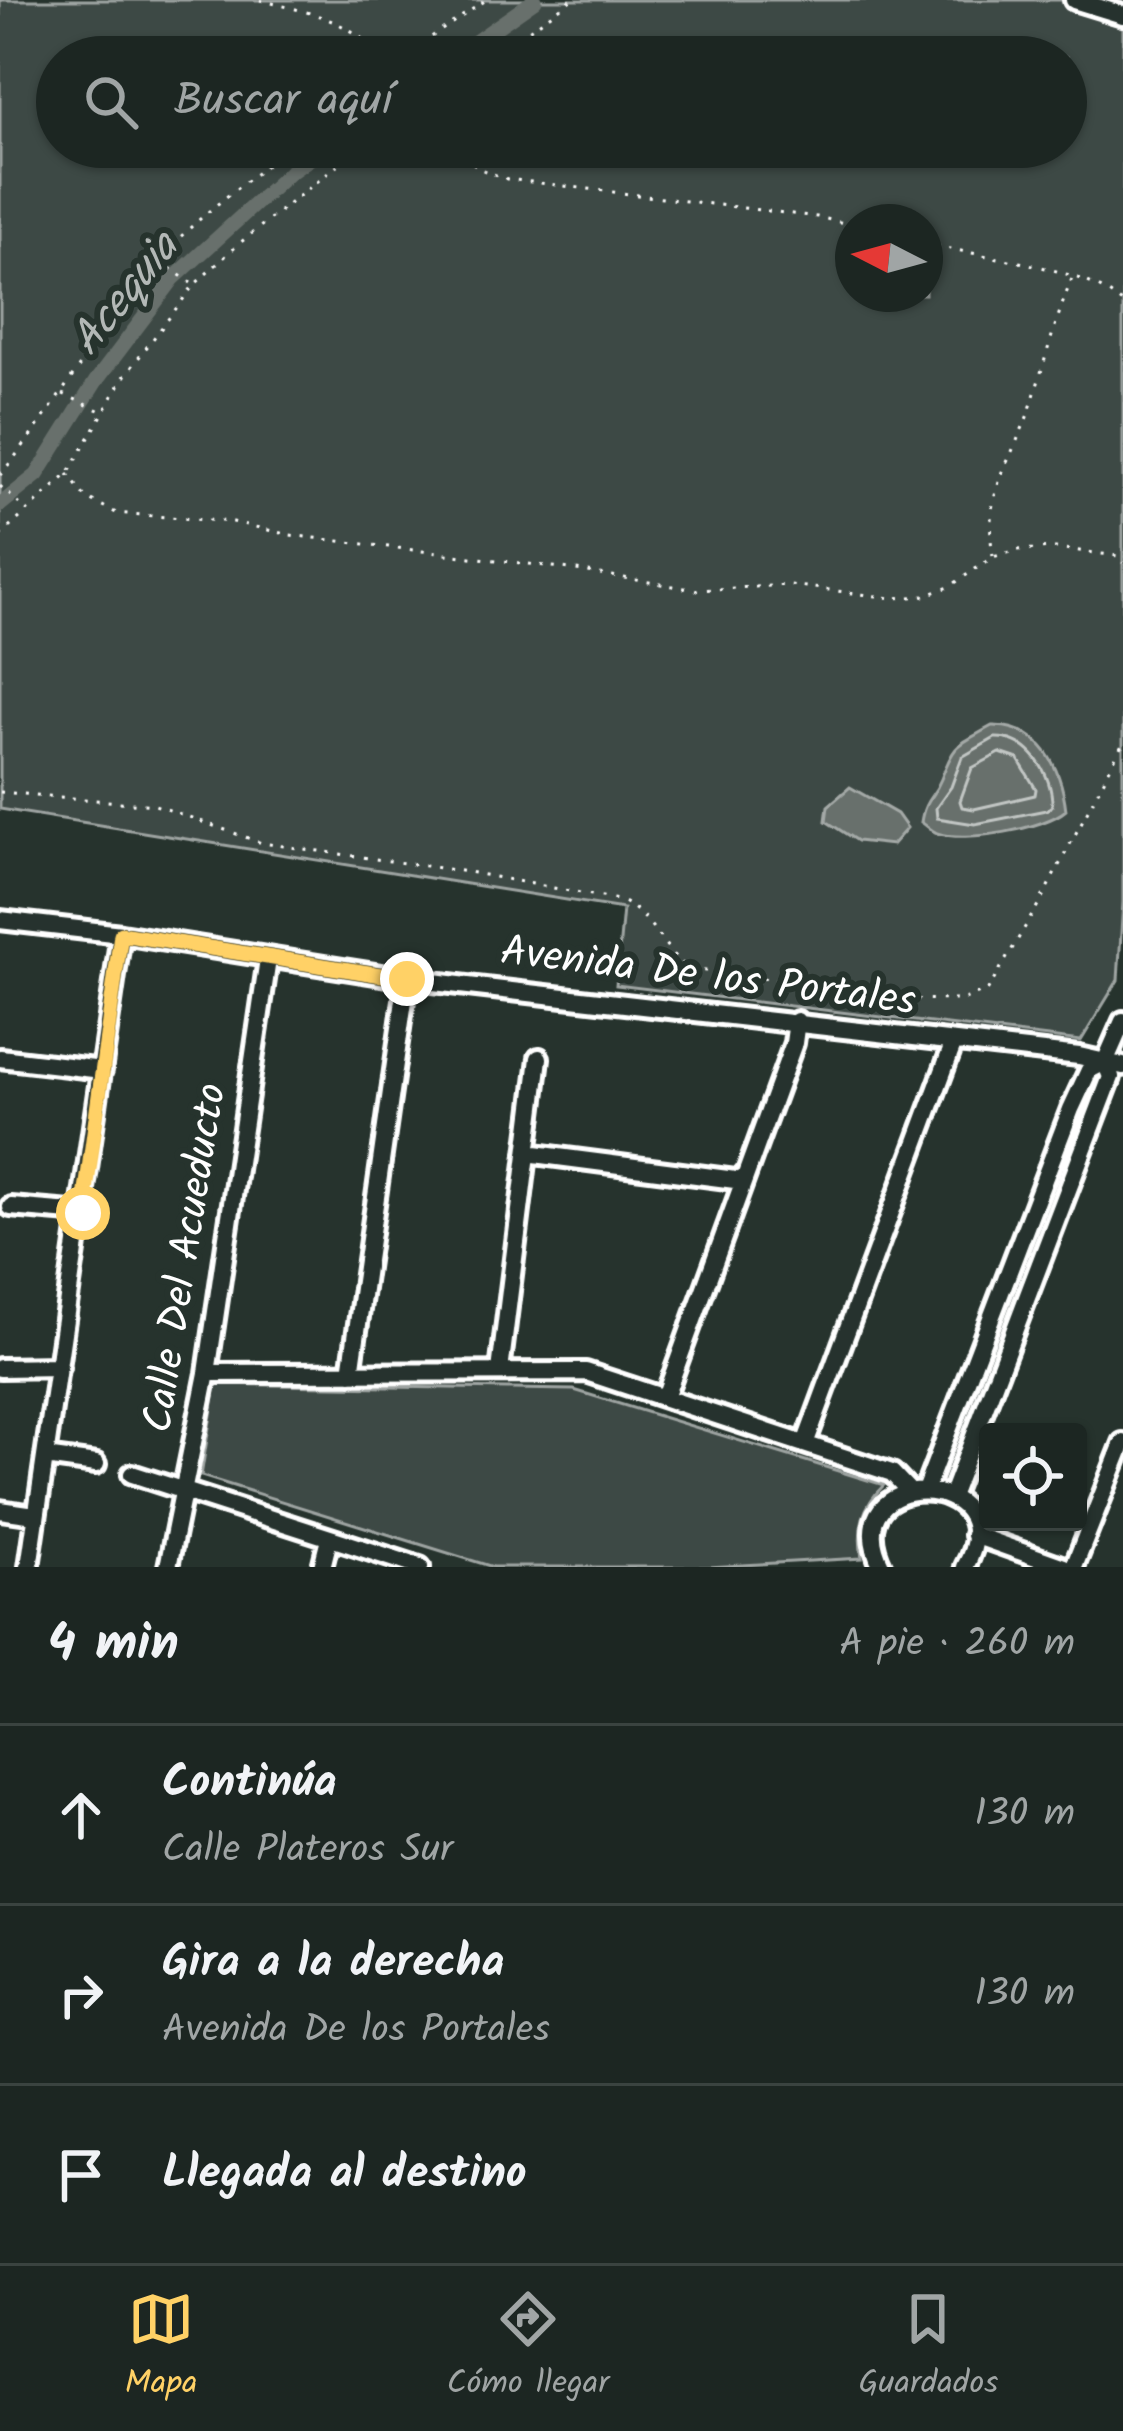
<!DOCTYPE html>
<html lang="es">
<head>
<meta charset="utf-8">
<style>
  :root { --surface:#1c2622; --page:#29322f; --text:#f1f3f6; --muted:#a0a5a5; --line:#3a4340; --accent:#ffd166 }
  body { margin:0; font-family:Kalam,sans-serif; background:var(--page); color:var(--text) }
  .controls { position:absolute; right:36px; bottom:36px; display:grid; overflow:hidden; border-radius:12px; box-shadow:0 3px 9px #0004 }
  .controls button { width:108px; height:108px; display:grid; place-items:center; padding:0; border:0; border-bottom:3px solid var(--line); background:var(--surface); color:var(--text); font:60px sans-serif }
  .compass { position:absolute; left:835px; top:204px; width:108px; height:108px; border-radius:50%; background:var(--surface); box-shadow:0 3px 9px #0004; rotate:276deg }
  .stop { position:absolute; width:36px; height:36px; margin:-27px; border:9px solid #ffd166; border-radius:50%; background:#fff }
  .stop.end { background:#ffd166; border-color:#fff; box-shadow:0 3px 12px #0008 }
  .list { margin:0; padding:0; list-style:none }
  h2 { display:flex; justify-content:space-between; align-items:center; height:156px; margin:0; padding:0 48px; font-size:51px }
  h2 small { font-size:39px; font-weight:400; color:var(--muted) }
  .list li { display:grid; grid-template-columns:78px 1fr auto; gap:36px; align-items:center; box-sizing:border-box; height:180px; padding:0 48px; border-top:3px solid var(--line) }
  .list b { display:block; font-size:45px; white-space:nowrap }
  .list p { margin:0; font-size:39px; white-space:nowrap; color:var(--muted) }
  .list em { font-size:39px; font-style:normal; color:var(--muted) }
  .icon { flex:none; width:66px; height:66px; fill:none; stroke:currentColor; stroke-width:2; stroke-linecap:round; stroke-linejoin:round }
  .map { position:relative; flex:none; width:1123px; height:1567px; overflow:hidden }
  .search { position:absolute; background:var(--surface); box-shadow:0 3px 9px #0004; left:36px; right:36px; top:36px; height:132px; display:flex; align-items:center; gap:30px; box-sizing:border-box; padding:0 42px; border-radius:66px; color:var(--muted); font-size:45px }
  .sheet { height:696px; background:var(--surface) }
  nav { display:flex; justify-content:space-around; align-items:center; box-sizing:border-box; height:168px; border-top:3px solid var(--line); background:var(--surface); font-size:33px; color:var(--muted) }
  nav a { display:grid; justify-items:center; gap:6px }
  nav .on { color:var(--accent) }
  .map>svg:first-child { display:block }
  .green { fill:#3e4944; stroke:#9ea4a2; stroke-width:3; fill-rule:evenodd }
  .water { fill:#67706c; stroke:#a4a9a7; stroke-width:3 }
  .lines { fill:none; stroke-linecap:round; stroke-linejoin:round }
  .shore { stroke:#c2c6c4; stroke-width:3 }
  .canal { stroke:#67706c; stroke-width:15 }
  .minor-casing { stroke:#fff; stroke-width:26 }
  .path { stroke:#fff; stroke-width:3; stroke-dasharray:3 9; stroke-linecap:butt }
  .minor { stroke:#26332d; stroke-width:16 }
  .route { stroke:#ffd166; stroke-width:15 }
  .labels { text-anchor:middle; dominant-baseline:central; stroke-width:12; stroke-linejoin:round; paint-order:stroke }
  .street-label { font-size:42px; fill:#fff; stroke:#26332d }
  .water-label { font-size:45px; font-style:italic; fill:#b3b8b6; stroke:#26332d }
</style>
</head>
<body>
<div class="map">
<svg width="1123" height="1567" viewBox="0 0 1123 1567">
  <rect width="100%" height="100%" fill="#26332d"/>
  <filter id="ink" filterUnits="userSpaceOnUse"><feTurbulence type="fractalNoise" baseFrequency=".00833" numOctaves="2"/><feDisplacementMap in="SourceGraphic" scale="24" xChannelSelector="R" yChannelSelector="G"/><feConvolveMatrix kernelMatrix="1 2 1 2 8 2 1 2 1" color-interpolation-filters="sRGB"/></filter>
  <g filter="url(#ink)">
    <path class="green" d="M0,0H1064L1123,21V902L1118,980L1081,1041L616,985L623,909L0,809ZM57,57H1066V147H57ZM853,222H925V294H853Z
      M216,1384L574,1390L884,1485C862,1506 857,1528 862,1558L708,1567H493L201,1476Z"/>
    <path class="water" d="M992,726C1040,725 1061,766 1066,810C1044,829 966,843 937,833C931,830 927,826 921,822C925,797 933,799 941,779C955,742 957,746 992,726Z
      M850,787L897,814L907,828L892,845L857,841L826,821L828,806Z"/>
    <g class="lines">
      <path class="shore" d="M995,738C1029,737 1053,774 1052,806L1046,810L975,824L937,818L936,808L951,787L962,757Z
        M1000,753L1018,759L1036,789L1035,795L974,809L962,807L960,801L972,768Z"/>
      <path class="canal" d="M454,57L535,0
        M0,505L37,475L96,381L173,279L289,173L326,147"/>
      <g class="minor-casing">
        <path id="minor" d="M1074,0L1123,15
          M0,920L121,934L407,979L1079,1056L1123,1066
          M0,1058L102,1070
          M1105,1062L1123,1021
          M527,1153L743,1181
          M11,1207L83,1213
          M0,1368L59,1367
          M500,1371L539,1058
          M207,1373L586,1372L892,1473L909,1491
          M351,1373L407,979
          M665,1397L794,1043L797,1021
          M805,1444L954,1042
          M45,1457L96,1464
          M132,1474L420,1567
          M926,1488L1071,1109L1089,1070L1105,1062
          M951,1497L1111,1077L1105,1062
          M0,1510L35,1515
          M974,1535L1064,1567
          M29,1567L121,934
          M168,1567L207,1373L268,959
          M322,1567L329,1539
          M882,1567C830,1464 1020,1469 965,1567
          M1074,1567L1123,1443"/>
      </g>
      <path class="path" d="M260,0C307,12 349,19 383,57
        M402,57L486,0
        M490,57L571,0
        M455,147L480,169L507,179L817,217L853,225
        M925,243C984,259 1078,263 1123,304
        M160,261L191,283
        M63,394L103,412
        M68,474L85,497L116,513L233,522L290,535L570,569L697,590L790,585L892,598L924,596L949,587L993,557L1017,550L1056,548L1118,556L1123,563
        M0,475C58,406 97,332 155,264C193,219 244,184 289,147
        M0,486L27,511
        M0,536L68,474L124,377L194,285L241,242L361,147
        M993,556C982,489 1013,461 1032,403C1045,360 1056,318 1073,276
        M0,792L155,805L262,843L468,872L618,900C652,912 661,950 690,969L833,987L883,999L962,1000L988,990L1041,900L1123,743"/>
      <use href="#minor" class="minor"/>
    </g>
  </g>
  <g class="lines" filter="url(#ink)">
    <path class="route" d="M83,1213L121,934L407,979"/>
  </g>
  <g class="labels">
    <g class="street-label">
      <text transform="translate(708 977) rotate(7)">Avenida De los Portales</text>
      <text transform="translate(186 1258) rotate(-81)">Calle Del Acueducto</text>
    </g>
    <g class="water-label">
      <text transform="translate(126 295) rotate(-51)">Acequia</text>
    </g>
  </g>
</svg>
<div class="controls">
<button><svg class="icon" aria-label="locate" viewBox="0 0 24 24"><circle cx="12" cy="12" r="6"/><path d="M12 2v4M12 18v4M2 12h4M18 12h4"/></svg></button>
</div>
<svg class="compass" viewBox="-18 -18 36 36"><path d="M0-13l5 13h-10z" fill="#e53935"/><path d="M0 13l5-13h-10z" fill="#a0a5a5"/></svg>
<div class="stop" style="left:83px;top:1213px"></div>
<div class="stop end" style="left:407px;top:979px"></div>
<div class="search"><svg class="icon" aria-label="search" viewBox="0 0 24 24"><circle cx="10" cy="10" r="6"/><path d="M15 15l6 6"/></svg>Buscar aquí</div>
</div>
<section class="sheet">
<h2>4 min<small>A pie · 260 m</small></h2>
<ul class="list">
<li><svg class="icon" aria-label="ahead" viewBox="0 0 24 24"><path d="M12 20V5M6 11l6-6 6 6"/></svg><div><b>Continúa</b><p>Calle Plateros Sur</p></div><em>130 m</em></li>
<li><svg class="icon" aria-label="right" viewBox="0 0 24 24"><path d="M7 20v-9h11M14 6l5 5-5 5"/></svg><div><b>Gira a la derecha</b><p>Avenida De los Portales</p></div><em>130 m</em></li>
<li><svg class="icon" aria-label="arrive" viewBox="0 0 24 24"><path d="M6 21V4h12l-3 4 3 4H6"/></svg><div><b>Llegada al destino</b></div></li>
</ul>
</section>
<nav>
<a class="on"><svg class="icon" aria-label="map" viewBox="0 0 24 24"><path d="M3 6l6-2 6 2 6-2v14l-6 2-6-2-6 2zM9 4v14M15 6v14"/></svg>Mapa</a>
<a><svg class="icon" aria-label="directions" viewBox="0 0 24 24"><path d="M12 3l9 9-9 9-9-9zM9 14v-3h6M13 9l2 2-2 2"/></svg>Cómo llegar</a>
<a><svg class="icon" aria-label="saved" viewBox="0 0 24 24"><path d="M7 4h10v16l-5-4-5 4z"/></svg>Guardados</a>
</nav>
</body>
</html>
